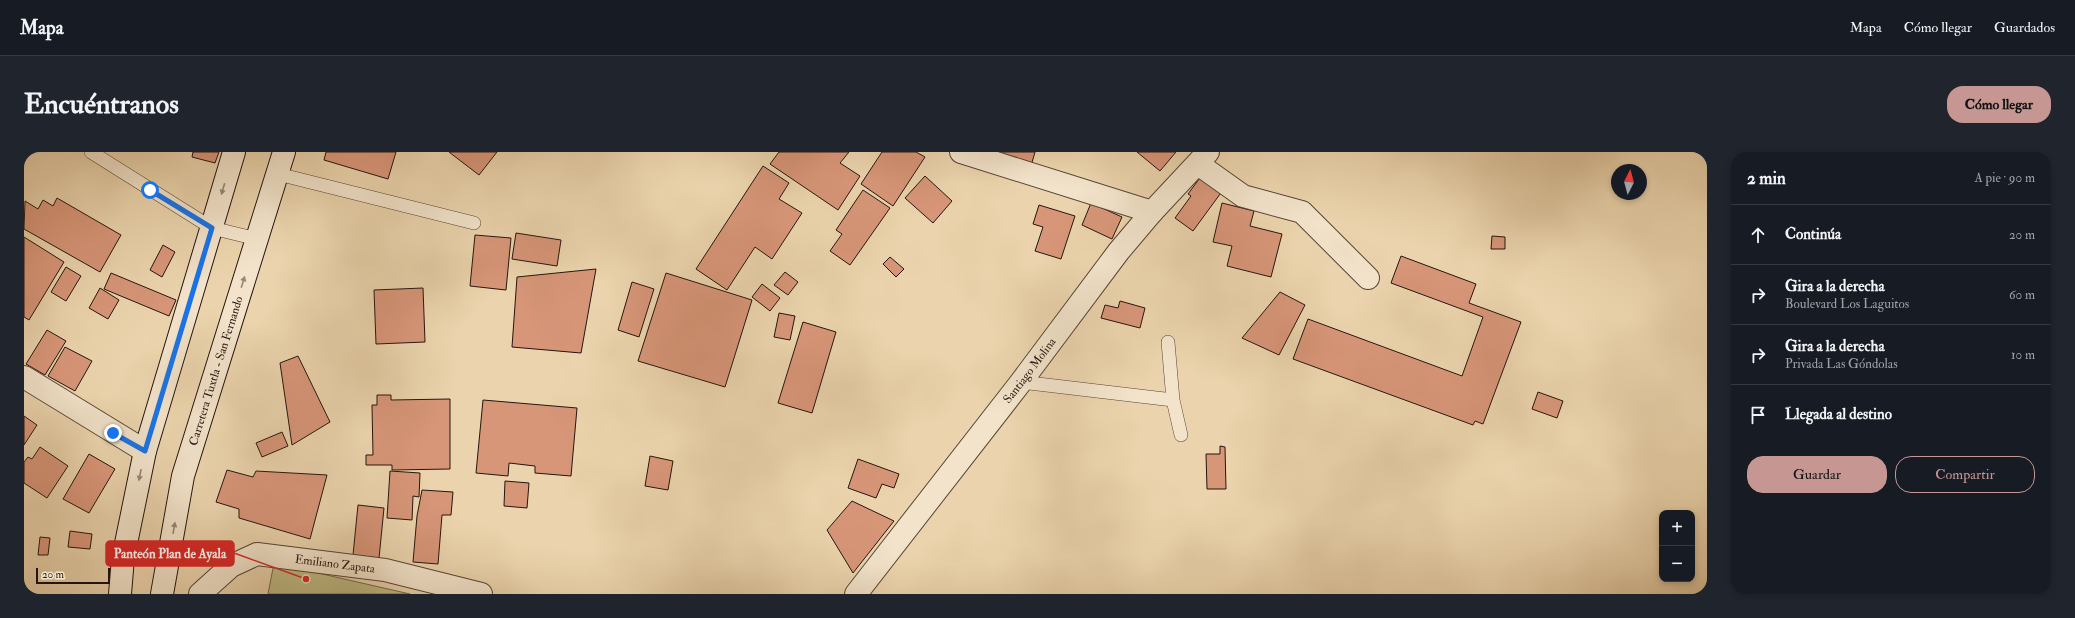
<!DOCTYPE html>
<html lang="es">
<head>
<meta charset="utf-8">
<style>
  :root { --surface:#171b24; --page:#20242c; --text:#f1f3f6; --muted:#9ea1a6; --line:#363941; --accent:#c59692 }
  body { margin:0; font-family:"IM FELL Double Pica",serif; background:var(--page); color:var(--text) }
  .controls { position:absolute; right:12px; bottom:12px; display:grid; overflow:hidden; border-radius:8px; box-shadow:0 2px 6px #0003 }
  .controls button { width:36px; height:36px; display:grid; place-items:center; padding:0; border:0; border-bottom:1px solid var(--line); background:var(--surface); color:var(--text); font:20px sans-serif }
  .compass { position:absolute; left:1587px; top:12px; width:36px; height:36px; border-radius:50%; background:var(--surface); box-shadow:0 2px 6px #0003; rotate:6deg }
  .scale { position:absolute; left:12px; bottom:10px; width:74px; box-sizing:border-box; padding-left:4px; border:2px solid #25150e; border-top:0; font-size:11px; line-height:14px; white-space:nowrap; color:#25150e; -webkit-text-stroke:3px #f2e3ca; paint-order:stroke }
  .stop { position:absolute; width:12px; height:12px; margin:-9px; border:3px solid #1a73e8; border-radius:50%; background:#fff }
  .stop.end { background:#1a73e8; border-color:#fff; box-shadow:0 1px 4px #0008 }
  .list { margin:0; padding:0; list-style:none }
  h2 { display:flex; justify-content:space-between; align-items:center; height:52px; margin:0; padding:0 16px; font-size:17px }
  h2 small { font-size:13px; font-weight:400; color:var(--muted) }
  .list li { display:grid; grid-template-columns:26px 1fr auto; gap:12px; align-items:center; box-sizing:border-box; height:60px; padding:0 16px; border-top:1px solid var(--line) }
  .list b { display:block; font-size:15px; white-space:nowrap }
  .list p { margin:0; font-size:13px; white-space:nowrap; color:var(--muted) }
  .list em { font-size:13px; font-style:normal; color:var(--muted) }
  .actions { display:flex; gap:8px; padding:12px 16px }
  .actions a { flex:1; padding:9px 0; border:1px solid var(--accent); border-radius:16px; text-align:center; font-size:14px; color:var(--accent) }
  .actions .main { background:var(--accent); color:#111 }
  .icon { flex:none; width:22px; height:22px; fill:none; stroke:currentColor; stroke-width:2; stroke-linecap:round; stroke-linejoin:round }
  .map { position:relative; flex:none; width:1683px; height:442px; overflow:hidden; border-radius:16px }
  header { display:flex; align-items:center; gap:24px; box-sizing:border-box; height:56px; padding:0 20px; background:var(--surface); border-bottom:1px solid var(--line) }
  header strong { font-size:19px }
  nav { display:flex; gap:22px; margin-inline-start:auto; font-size:14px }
  .intro { display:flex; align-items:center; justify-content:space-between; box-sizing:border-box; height:96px; padding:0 24px }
  h1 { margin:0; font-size:28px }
  .button { padding:10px 18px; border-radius:16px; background:var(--accent); color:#111; font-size:14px; font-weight:700 }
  main { display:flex; gap:24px; padding:0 24px }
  aside { flex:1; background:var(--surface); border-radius:16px; box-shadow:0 2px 6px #0003 }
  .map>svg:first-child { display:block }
  .green { fill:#bfbb84; stroke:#726849 }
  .building { fill:#d89679; stroke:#25150e }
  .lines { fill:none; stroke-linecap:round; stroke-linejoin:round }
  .lane-casing { stroke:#564536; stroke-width:14 }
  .street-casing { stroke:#564536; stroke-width:24 }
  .secondary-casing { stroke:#25150e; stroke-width:24 }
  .lane { stroke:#f2e3ca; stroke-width:13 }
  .street { stroke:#f2e3ca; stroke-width:22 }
  .secondary { stroke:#f2e3ca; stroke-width:22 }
  .oneway { fill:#968675 }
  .route { stroke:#1a73e8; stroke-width:5 }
  .labels { text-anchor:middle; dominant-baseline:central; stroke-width:3.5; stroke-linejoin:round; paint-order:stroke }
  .street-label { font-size:12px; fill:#25150e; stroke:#f2e3ca }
  .leader { fill:none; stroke:#d62828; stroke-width:1.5 }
  .callout-dot { fill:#d62828; stroke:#f2e3ca; stroke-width:1.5 }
  .callout { fill:#d62828; stroke:#d62828; stroke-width:1.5 }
  .callout-label { font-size:13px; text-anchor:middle; font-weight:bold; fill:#fff }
</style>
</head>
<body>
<header>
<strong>Mapa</strong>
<nav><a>Mapa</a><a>Cómo llegar</a><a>Guardados</a></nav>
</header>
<div class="intro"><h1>Encuéntranos</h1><a class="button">Cómo llegar</a></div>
<main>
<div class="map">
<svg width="1683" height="442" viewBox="0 0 1683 442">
  <rect width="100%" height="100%" fill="#ebd4ad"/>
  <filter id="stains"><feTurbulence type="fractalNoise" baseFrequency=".005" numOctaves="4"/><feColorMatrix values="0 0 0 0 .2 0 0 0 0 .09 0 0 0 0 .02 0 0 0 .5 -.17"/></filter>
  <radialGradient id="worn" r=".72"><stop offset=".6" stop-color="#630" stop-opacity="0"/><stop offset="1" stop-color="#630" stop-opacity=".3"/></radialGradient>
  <path class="green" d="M250,411L386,442H244Z"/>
  <path class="building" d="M169,0H195L191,11L168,5Z
    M302,0H372L364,27L300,8Z
    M425,0H473L455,23Z
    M755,0H825L816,11L836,24L814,58L746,12Z
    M858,0H892L901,5L869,54L837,32Z
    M973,0H1011L1007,14Z
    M1113,0H1152L1136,19Z
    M739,14L765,31L755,47L778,61L748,107L731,95L703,138L672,117Z
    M1178,23L1199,38L1169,79L1151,66L1167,44L1164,42Z
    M901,24L928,49L909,71L881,46Z
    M839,38L866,56L826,113L806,99L818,82L812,78Z
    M33,46L97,83L76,120L0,77L1,49L14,57L19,48L29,54Z
    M1067,51L1098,65L1088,87L1058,73Z
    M1198,51L1230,59L1226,74L1258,82L1247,125L1203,114L1208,94L1189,90Z
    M1015,53L1051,64L1037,107L1011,99L1019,75L1009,72Z
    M492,81L537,88L533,114L488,107Z
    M451,83L487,86L482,138L446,134Z
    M1468,84L1481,85V97H1467Z
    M0,85L40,110L5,168L0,165Z
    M139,93L151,100L138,125L126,118Z
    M1377,104L1452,132L1445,151L1497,170L1459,272L1451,269L1449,273L1269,207L1284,167L1438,224L1459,165L1367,131Z
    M866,105L880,117L872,125L859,112Z
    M42,115L57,124L42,149L27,140Z
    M572,117L557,201L488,195L493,125Z
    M761,120L774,130L764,143L750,133Z
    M87,121L152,148L145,164L80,137Z
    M642,121L728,148L701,235L614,209Z
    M608,130L630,137L615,185L594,178Z
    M738,132L756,146L746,159L728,145Z
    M76,136L95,148L84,167L65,156Z
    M399,136L401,190L352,192L350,138Z
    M1256,140L1281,153L1255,203L1218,186Z
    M1096,149L1121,156L1116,176L1077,166L1081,153L1094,156Z
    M755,161L771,164L766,188L750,185Z
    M779,170L812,180L788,261L754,251Z
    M23,178L42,189L21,223L2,212Z
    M41,195L68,209L51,239L24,224Z
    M274,204L306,270L268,293L256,211Z
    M1514,240L1539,249L1533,266L1508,257Z
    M353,243H367V248L426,247V317L368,318V313H342V303H349L348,253H353Z
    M459,248L553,256L547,324L511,321V314L485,311L484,324L452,321Z
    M0,264L13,273L0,293Z
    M258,280L264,294L238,305L232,291Z
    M1196,294L1201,295L1202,337H1183L1182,302H1196Z
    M16,295L44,314L23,346L0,331V310L4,305L8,307Z
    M65,302L91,317L65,361L39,347Z
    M626,304L649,309L644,338L621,334Z
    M834,307L875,322L870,336L858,332L852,346L824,336Z
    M203,318L229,325L232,319L303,323L286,387L215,366V357L192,350Z
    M366,319L396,321L395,345L389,344L388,368L363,366Z
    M481,329L505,331L503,356L480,354Z
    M398,338L429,340L427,363H418L414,412L389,410L393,364Z
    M828,349L870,369L829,421L803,378Z
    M334,353L360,356L355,406L329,403Z
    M46,379L68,382L66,397L44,395Z
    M16,385L26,386L24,403H14Z"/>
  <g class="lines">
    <g class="lane-casing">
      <path id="lane" d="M67,0L188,76L233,87
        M254,22L450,71
        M1144,190L1149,248L1157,283
        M997,230L1149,248"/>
    </g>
    <g class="street-casing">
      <g id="street">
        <path d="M937,0L1128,60"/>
        <path d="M1174,12L1219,44L1278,60L1344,126"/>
        <path d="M0,225L121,299"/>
        <path id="s1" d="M176,442L207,414L233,402L361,418L457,442"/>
        <path id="s2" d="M832,442L997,230L1095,99L1128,60L1184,0"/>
      </g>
    </g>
    <g class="secondary-casing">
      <g id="secondary">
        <path d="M96,442L99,406L121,299L210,0"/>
        <path id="s3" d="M138,442L159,324L260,0"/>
      </g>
    </g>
    <use href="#lane" class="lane"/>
    <use href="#street" class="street"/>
    <use href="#secondary" class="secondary"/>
  </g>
  <defs><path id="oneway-solid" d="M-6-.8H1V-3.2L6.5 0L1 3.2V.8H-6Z"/></defs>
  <g class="oneway">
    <use href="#oneway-solid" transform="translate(199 37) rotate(106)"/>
    <use href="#oneway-solid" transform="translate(219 130) rotate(-73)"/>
    <use href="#oneway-solid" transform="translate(116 323) rotate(101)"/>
    <use href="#oneway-solid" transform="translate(150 376) rotate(-80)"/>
  </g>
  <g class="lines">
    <path class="route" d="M89,281L121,299L188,76L126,38"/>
  </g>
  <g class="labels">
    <g class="street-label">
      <text stroke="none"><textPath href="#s2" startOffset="283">Santiago Molina</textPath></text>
      <text stroke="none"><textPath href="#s3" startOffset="230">Carretera Tuxtla - San Fernando</textPath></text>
      <text stroke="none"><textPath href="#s1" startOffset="149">Emiliano Zapata</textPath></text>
    </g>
  </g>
  <path class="leader" d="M282 427L210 401"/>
  <circle class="callout-dot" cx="282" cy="427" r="4"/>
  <rect class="callout" x="82" y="389" width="128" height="25" rx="4"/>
  <g class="callout-label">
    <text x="146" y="406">Panteón Plan de Ayala</text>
  </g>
  <rect width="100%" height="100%" filter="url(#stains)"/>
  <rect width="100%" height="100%" fill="url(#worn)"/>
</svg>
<div class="controls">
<button>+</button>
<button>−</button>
</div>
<svg class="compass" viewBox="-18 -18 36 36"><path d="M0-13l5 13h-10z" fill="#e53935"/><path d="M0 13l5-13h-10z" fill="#9ea1a6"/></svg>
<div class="scale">20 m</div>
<div class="stop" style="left:126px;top:38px"></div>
<div class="stop end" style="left:89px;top:281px"></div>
</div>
<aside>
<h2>2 min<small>A pie · 90 m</small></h2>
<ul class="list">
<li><svg class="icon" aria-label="ahead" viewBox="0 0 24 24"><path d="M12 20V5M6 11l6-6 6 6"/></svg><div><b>Continúa</b></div><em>20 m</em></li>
<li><svg class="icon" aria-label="right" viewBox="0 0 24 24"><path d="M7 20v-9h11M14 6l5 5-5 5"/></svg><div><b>Gira a la derecha</b><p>Boulevard Los Laguitos</p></div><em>60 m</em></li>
<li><svg class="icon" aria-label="right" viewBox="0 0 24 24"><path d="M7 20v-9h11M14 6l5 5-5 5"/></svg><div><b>Gira a la derecha</b><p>Privada Las Góndolas</p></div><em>10 m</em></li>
<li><svg class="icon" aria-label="arrive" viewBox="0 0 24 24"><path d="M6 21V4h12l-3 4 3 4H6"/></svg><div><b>Llegada al destino</b></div></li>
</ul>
<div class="actions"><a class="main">Guardar</a><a>Compartir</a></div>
</aside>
</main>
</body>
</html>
